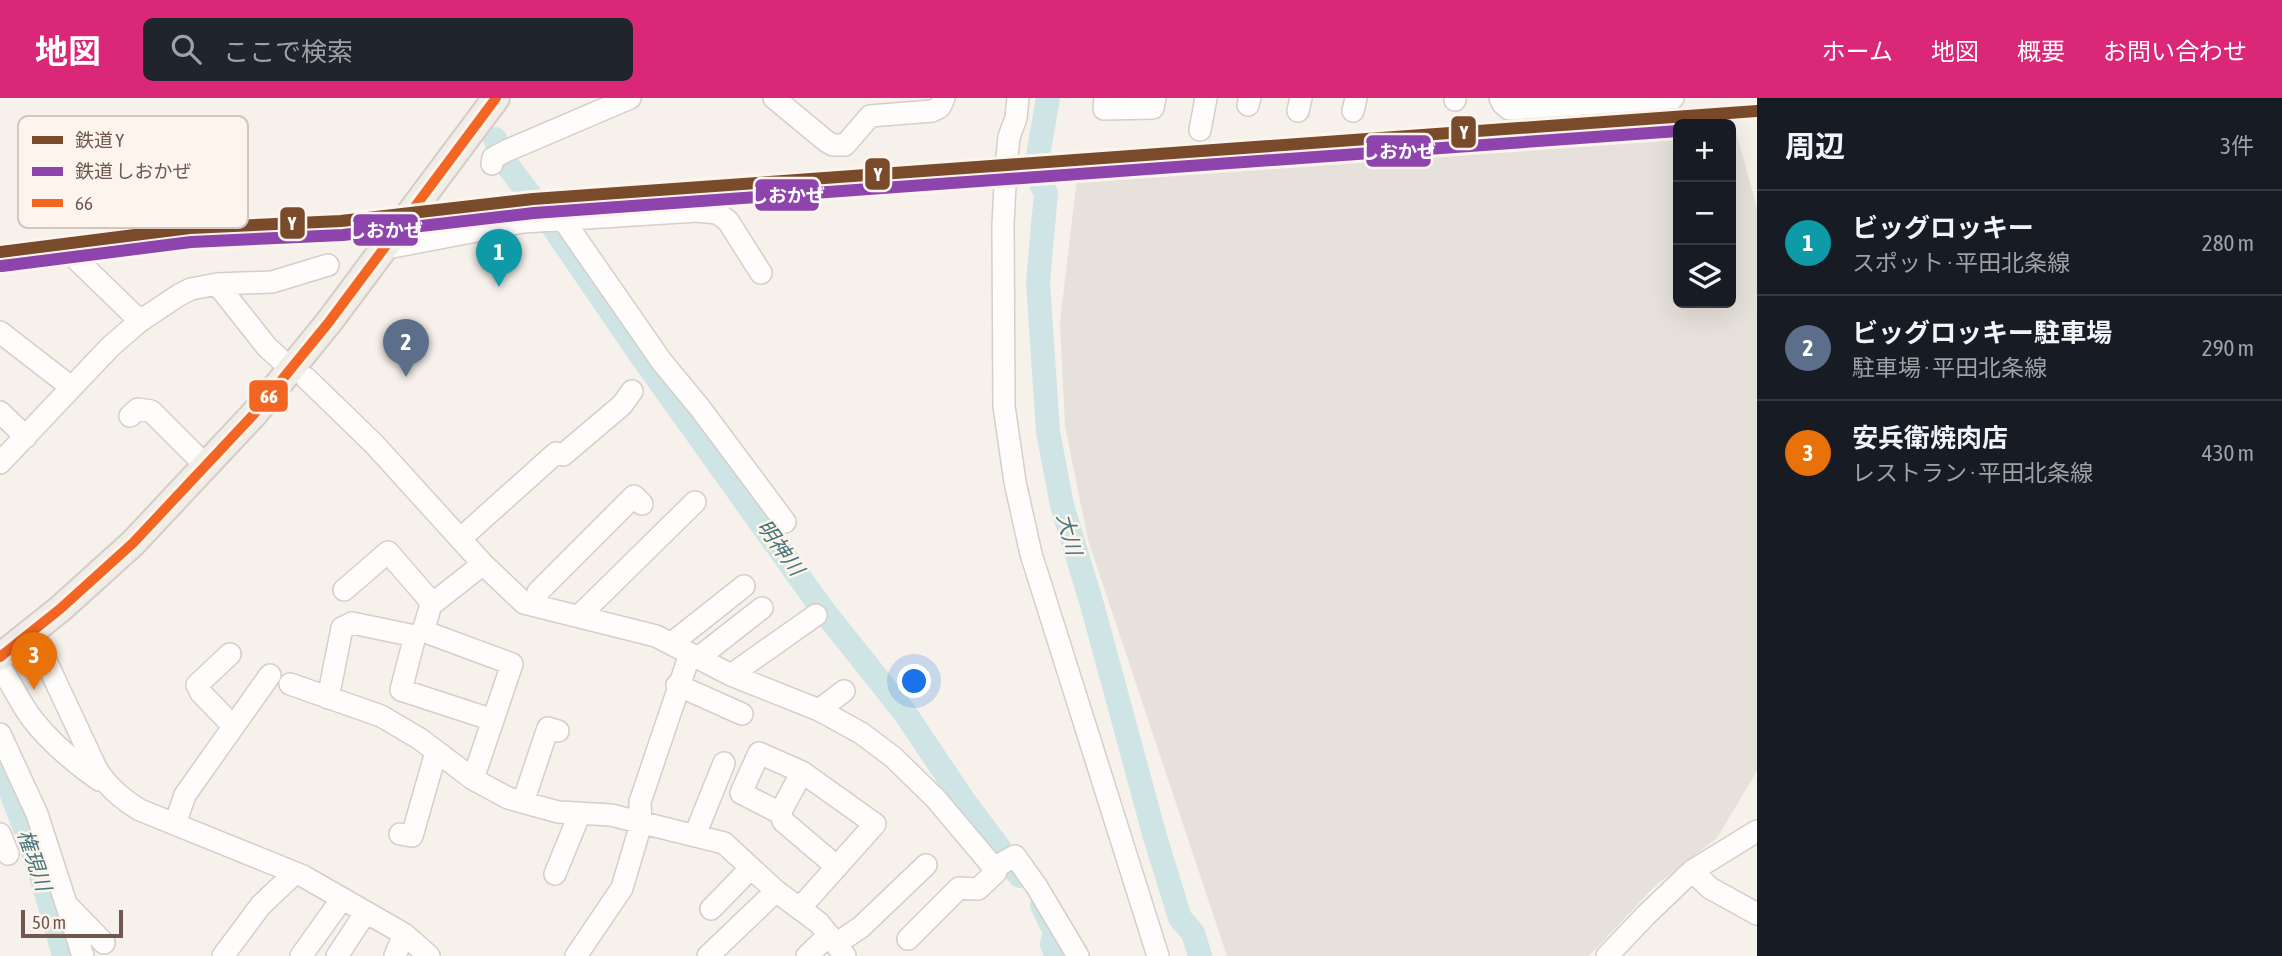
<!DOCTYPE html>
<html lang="ja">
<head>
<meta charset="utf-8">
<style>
  :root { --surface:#171b24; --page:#20242c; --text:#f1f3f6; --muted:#9ea1a6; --line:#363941; --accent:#db2777 }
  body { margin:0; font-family:"Asap Condensed","Noto Sans JP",sans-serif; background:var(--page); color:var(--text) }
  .controls { position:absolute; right:21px; top:21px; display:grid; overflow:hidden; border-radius:10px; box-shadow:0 7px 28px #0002 }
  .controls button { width:63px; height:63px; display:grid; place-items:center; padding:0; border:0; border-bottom:2px solid var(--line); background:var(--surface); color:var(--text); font:35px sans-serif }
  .scale { position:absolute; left:21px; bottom:18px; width:102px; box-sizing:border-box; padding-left:7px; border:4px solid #70584f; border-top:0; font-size:19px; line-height:24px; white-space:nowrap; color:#70584f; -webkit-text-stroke:5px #fdf5ed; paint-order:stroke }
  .you { position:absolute; left:915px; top:584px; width:24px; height:24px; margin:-18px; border:5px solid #fff; border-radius:50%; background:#1a73e8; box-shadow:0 0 0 10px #1a73e833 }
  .badge { display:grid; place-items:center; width:46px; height:46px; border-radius:50%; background:var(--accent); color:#fff; font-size:23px; font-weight:700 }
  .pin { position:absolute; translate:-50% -58px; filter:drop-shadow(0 2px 4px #0008) }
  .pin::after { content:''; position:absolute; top:37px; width:24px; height:21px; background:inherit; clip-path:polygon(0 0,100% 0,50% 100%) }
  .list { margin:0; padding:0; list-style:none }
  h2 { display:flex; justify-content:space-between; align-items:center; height:91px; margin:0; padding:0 28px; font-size:30px }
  h2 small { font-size:23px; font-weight:400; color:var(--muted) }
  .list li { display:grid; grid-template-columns:46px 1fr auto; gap:21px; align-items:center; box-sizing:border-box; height:105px; padding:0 28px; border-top:2px solid var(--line) }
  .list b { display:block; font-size:26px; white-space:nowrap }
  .list p { margin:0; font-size:23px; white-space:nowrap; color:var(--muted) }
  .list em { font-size:23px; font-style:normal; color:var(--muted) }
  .icon { flex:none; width:38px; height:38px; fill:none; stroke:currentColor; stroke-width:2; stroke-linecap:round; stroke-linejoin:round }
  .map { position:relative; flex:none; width:1757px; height:858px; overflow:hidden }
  header { display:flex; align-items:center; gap:42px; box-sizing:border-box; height:98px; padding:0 35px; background:var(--accent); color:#fff }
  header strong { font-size:33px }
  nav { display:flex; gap:38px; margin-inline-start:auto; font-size:24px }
  .search { width:490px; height:63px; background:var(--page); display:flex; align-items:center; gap:18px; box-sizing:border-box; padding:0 24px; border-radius:10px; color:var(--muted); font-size:26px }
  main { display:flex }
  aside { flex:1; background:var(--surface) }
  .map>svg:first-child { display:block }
  .industrial { fill:#e7e1dc }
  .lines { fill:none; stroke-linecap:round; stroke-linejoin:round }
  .river { stroke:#cfe4e4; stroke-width:24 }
  .minor-casing { stroke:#d5ceca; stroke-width:24 }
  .major-casing { stroke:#d4ccc7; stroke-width:30 }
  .minor { stroke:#fefdfc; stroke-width:21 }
  .major { stroke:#f1ece6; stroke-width:26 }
  .bus-1-casing { stroke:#fdf5ed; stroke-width:16 }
  .bus-1 { stroke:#f26522; stroke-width:10 }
  .rail-1-casing { stroke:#fdf5ed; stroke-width:18 }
  .rail-2-casing { stroke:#fdf5ed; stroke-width:18 }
  .rail-1 { stroke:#7a4b2a; stroke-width:12 }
  .rail-2 { stroke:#8e44ad; stroke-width:12 }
  .labels { text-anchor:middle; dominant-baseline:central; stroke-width:5; stroke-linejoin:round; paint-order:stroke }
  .water-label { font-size:21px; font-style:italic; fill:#47767a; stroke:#fdf5ed }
  .key { fill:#fdf5ed; stroke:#d3c6be; stroke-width:2 }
  .key-label { font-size:19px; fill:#70584f }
  .line-badge { stroke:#fdf5ed; stroke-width:2.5 }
  .badge-label { font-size:19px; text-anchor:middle; font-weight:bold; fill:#fff }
</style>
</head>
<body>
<header>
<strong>地図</strong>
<div class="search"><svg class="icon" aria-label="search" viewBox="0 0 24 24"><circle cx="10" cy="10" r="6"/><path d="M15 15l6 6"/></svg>ここで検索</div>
<nav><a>ホーム</a><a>地図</a><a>概要</a><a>お問い合わせ</a></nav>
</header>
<main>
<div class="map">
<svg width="1757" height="858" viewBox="0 0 1757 858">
  <rect width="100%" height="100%" fill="#f6f1eb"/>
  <path class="industrial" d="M1731,30H1735L1757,110V673L1717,740L1655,788L1589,858H1227L1088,442L1065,328L1060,224L1077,80L1678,34V205H1731Z"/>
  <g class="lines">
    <path class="river" d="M1048,0L1035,75L1046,95L1038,184L1048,334L1062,407L1093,510L1155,739L1180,820L1193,835L1200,858
      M495,41L505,64L540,110L642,259L823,512L905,615L964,703L1020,778
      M0,668C28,732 46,791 64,858
      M1042,807L1055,834L1052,846L1056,858"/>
    <g class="minor-casing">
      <path id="minor" d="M774,0L826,43L833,47H845L870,18L932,13L940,9L944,0
        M1018,0L1016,20L1009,39L1006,68L1003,126L1004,308L1015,384L1031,456L1158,858
        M1105,0L1104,11L1153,10L1155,0
        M1455,0V2
        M1500,0L1503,6L1509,11L1673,0
        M1248,7L1250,0
        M1298,13L1301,0
        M1353,13L1356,0
        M1200,32L1206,0
        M492,66L493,60L506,53L630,0
        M562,120L662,264L700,310L785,424
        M382,151L523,124L697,113L717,115L728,123L761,175
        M76,161L140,223
        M217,186L267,249L280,261
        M0,234L71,289
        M306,280L375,347L483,466L524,505L656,538L731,577L819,612L861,635L893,659L936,701L989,764L997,768L1015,758L1037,789L1078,858
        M0,314L26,339
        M130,318L138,311L151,313L207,369
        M0,365L111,248L140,223L179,197L191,191L217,186L272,184L328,167
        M460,441L556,355L563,357L622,307L632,293
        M344,492L388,454L427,499L431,507
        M535,507L538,494L634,398L642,406
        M579,518L695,404
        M32,533L97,672C109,690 122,701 140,712L303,778L404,836L429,858
        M423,533L415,538L401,592L493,622
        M672,545L744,488
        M230,556L197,587L201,595L233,628
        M698,560L762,510
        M4,575C14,590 22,608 33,622C52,646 75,665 99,682
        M731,577L816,517
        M290,586L381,618L420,641L473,681L508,700L558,714L611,717L724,745L776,793L819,825L845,858
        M677,587L742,616
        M328,600L342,530L352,525L415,538
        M819,612L844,593
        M0,636L37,716L83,858
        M473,681L512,566L423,533L431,507L483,466
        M523,704L548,630L558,633
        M780,715L741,695L759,655L802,674
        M175,726L185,697L270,577
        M0,736L8,756
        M400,736L412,738L436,654
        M695,737L724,665
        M1692,773L1710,790L1757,816
        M555,776L580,715
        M69,809L104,845
        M800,810L875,726L802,674L780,715L783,723L837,769
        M711,811L750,771
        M908,841L959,790L978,791L996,774L997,768
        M836,846L861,829L926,767
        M223,858L261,807L295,775
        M301,858L342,801
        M337,858L366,814
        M395,858L404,836
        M576,858L622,790L641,726L640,704L690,556
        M708,858L776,793
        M807,858L829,837
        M1607,858L1646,817L1692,773L1757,733"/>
    </g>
    <g class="major-casing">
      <path id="major" d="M0,559L60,511L133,445L254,316L329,224L496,0"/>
    </g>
    <use href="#minor" class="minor"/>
    <use href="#major" class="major"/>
    <g class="bus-1-casing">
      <path id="bus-1" d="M0,559L60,511L133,445L254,316L329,224L496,0"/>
    </g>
    <use href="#bus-1" class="bus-1"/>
    <g class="rail-1-casing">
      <path id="rail-1" d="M0,154L190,130L341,123L533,101L1757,13"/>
    </g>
    <g class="rail-2-casing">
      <path id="rail-2" d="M2,168L191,144L343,137L534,115L1678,33"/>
    </g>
    <use href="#rail-1" class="rail-1"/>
    <use href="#rail-2" class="rail-2"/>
  </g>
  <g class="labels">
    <g class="water-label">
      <text transform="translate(1070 436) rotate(75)">大川</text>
      <text transform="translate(781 449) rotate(54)">明神川</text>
      <text transform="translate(35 762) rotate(71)">権現川</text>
    </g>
  </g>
  <rect x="18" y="18" width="230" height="112" rx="10" class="key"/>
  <rect x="32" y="38" width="31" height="8" fill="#7a4b2a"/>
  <rect x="32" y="69" width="31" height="9" fill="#8e44ad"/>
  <rect x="32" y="101" width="31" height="8" fill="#f26522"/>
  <g class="key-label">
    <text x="75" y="49">鉄道 Y</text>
    <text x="75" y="80">鉄道 しおかぜ</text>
    <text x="75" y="112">66</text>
  </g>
  <g class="line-badge">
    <rect x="1450" y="17" width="27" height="34" rx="7" fill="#7a4b2a"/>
    <rect x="1365" y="36" width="67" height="34" rx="7" fill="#8e44ad"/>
    <rect x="864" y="59" width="27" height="34" rx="7" fill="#7a4b2a"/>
    <rect x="754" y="80" width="66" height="34" rx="7" fill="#8e44ad"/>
    <rect x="279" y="108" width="27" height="34" rx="7" fill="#7a4b2a"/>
    <rect x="352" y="115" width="67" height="34" rx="7" fill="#8e44ad"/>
    <rect x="248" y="281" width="41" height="34" rx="7" fill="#f26522"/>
  </g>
  <g class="badge-label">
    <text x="1464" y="41">Y</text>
    <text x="1398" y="60">しおかぜ</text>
    <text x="878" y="83">Y</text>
    <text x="787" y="104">しおかぜ</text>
    <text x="292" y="132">Y</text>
    <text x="385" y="139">しおかぜ</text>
    <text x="269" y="305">66</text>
  </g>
</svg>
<div class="controls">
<button>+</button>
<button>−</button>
<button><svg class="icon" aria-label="layers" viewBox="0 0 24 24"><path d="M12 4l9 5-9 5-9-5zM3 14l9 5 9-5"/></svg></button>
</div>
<div class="scale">50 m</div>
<div class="you"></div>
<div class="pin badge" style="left:499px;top:189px;background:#0f9aa8">1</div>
<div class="pin badge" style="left:406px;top:279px;background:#5c6f8a">2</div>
<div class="pin badge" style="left:34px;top:592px;background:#e8710a">3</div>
</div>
<aside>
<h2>周辺<small>3件</small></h2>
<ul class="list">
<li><span class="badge" style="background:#0f9aa8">1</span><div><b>ビッグロッキー</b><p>スポット · 平田北条線</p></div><em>280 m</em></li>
<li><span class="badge" style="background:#5c6f8a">2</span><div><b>ビッグロッキー駐車場</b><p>駐車場 · 平田北条線</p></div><em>290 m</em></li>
<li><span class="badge" style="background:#e8710a">3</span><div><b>安兵衛焼肉店</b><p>レストラン · 平田北条線</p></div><em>430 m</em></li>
</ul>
</aside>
</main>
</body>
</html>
